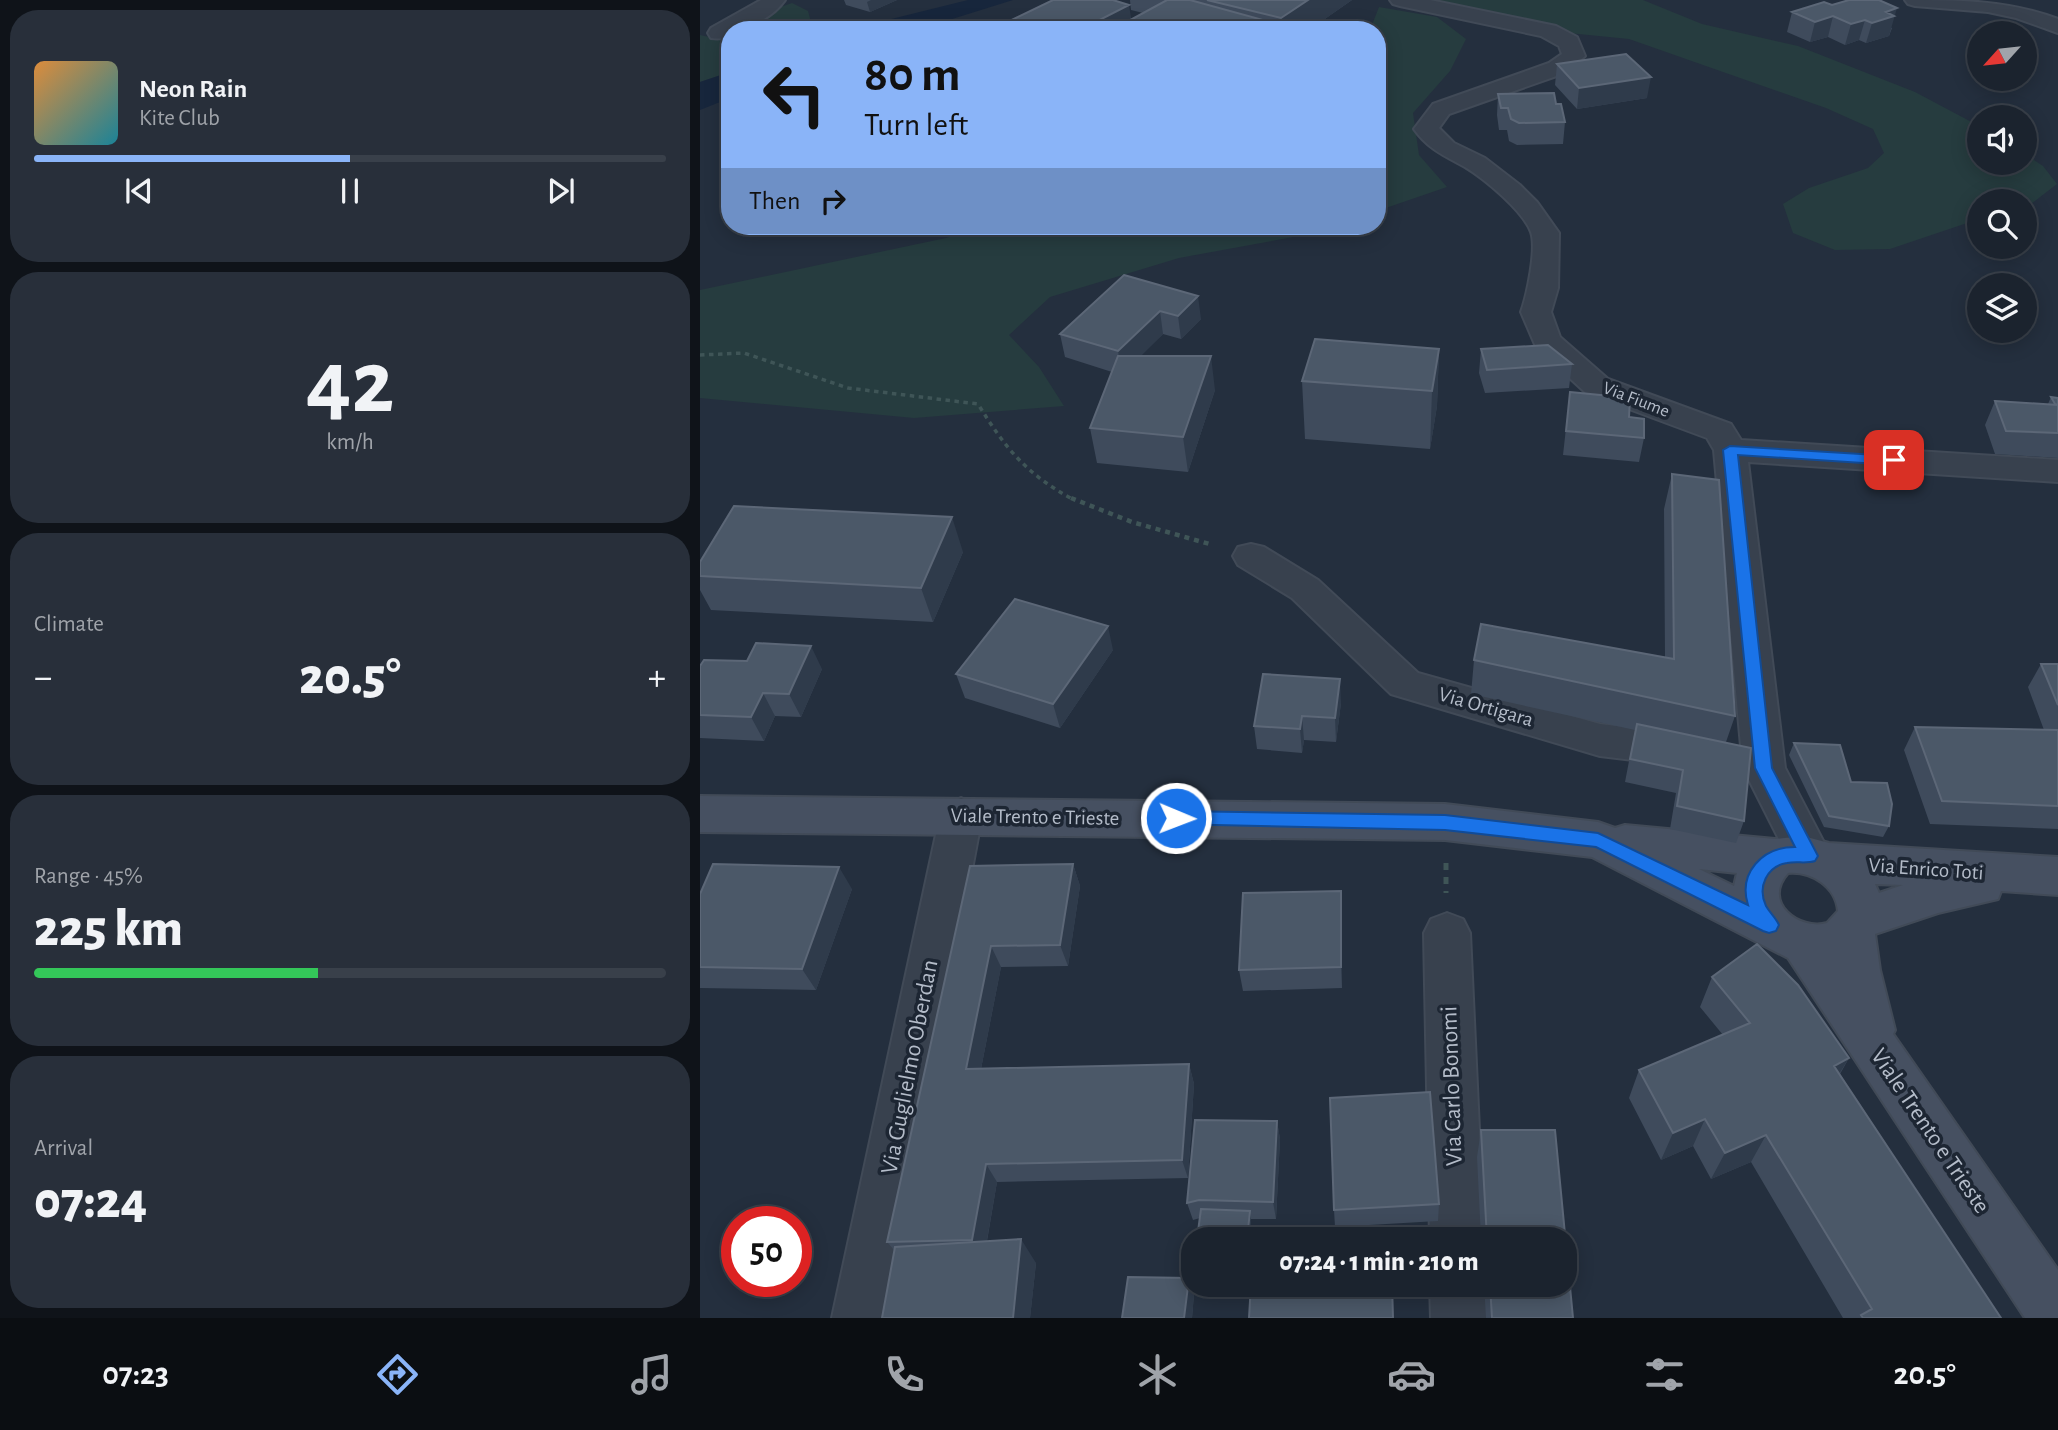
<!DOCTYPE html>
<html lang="en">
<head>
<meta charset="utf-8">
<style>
  body { margin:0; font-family:"Alegreya Sans",sans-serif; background:#282f3a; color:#f1f3f6; height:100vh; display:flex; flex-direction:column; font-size:26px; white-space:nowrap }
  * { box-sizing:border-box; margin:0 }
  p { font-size:23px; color:#a0a4aa }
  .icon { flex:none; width:38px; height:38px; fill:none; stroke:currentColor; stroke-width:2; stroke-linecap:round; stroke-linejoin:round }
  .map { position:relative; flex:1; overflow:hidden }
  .drawer { display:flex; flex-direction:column; gap:10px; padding:10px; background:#0f1319; width:700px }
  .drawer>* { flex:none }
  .banner { position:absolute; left:21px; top:21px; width:665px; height:214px; border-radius:28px; box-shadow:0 4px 18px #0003,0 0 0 2px #39404a; background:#8ab4f8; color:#111; overflow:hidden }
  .needle { width:46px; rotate:243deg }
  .fabs { position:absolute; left:1267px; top:21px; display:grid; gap:14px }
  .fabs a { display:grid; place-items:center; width:70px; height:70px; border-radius:50%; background:#1b232e; box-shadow:0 4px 18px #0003,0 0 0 2px #39404a; font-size:35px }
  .speed { position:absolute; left:21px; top:1206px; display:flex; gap:14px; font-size:35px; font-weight:700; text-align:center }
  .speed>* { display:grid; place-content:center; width:91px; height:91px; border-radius:50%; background:#1b232e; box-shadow:0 4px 18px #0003,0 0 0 2px #39404a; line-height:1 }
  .speed .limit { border:10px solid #d22; background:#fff; color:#111 }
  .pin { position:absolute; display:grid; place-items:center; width:60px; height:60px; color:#fff; margin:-30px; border-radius:14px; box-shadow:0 4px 10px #0006 }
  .me { position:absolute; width:77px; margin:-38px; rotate:91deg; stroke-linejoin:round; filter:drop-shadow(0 0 5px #0008) }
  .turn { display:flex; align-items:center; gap:24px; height:147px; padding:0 28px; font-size:32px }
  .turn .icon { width:91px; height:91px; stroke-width:2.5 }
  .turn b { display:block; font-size:49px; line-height:60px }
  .then { display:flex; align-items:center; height:66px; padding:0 28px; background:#0003; gap:14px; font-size:26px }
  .big { font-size:52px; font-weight:800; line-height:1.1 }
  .drawer .tile { flex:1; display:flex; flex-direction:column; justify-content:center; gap:10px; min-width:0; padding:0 24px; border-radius:28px; background:#282f3a }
  .drawer .dial { align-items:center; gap:0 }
  .dial b { font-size:91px; line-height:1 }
  .song { display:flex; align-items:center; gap:21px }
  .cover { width:84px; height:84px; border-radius:10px; background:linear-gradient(135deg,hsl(30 70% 55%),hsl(190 70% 35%)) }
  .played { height:7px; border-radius:4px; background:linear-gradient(90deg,#8ab4f8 50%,#39404a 50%) }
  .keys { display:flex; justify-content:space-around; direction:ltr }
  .heat { display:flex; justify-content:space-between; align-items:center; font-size:38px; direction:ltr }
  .charge { height:10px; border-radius:5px; background:linear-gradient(90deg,#34c759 45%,#39404a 0) }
  .trip { position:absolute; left:481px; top:1227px; width:396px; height:70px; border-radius:28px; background:#1b232e; box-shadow:0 4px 18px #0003,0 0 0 2px #39404a; font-weight:800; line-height:70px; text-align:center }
  .menu { display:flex; height:112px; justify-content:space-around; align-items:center; background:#0b0e12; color:#a0a4aa }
  .menu .icon { width:49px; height:49px }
  .menu .current { color:#8ab4f8 }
  .menu b { font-size:32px; color:#f1f3f6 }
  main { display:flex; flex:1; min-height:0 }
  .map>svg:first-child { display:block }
  .green { fill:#263c3f }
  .water { fill:#17263c }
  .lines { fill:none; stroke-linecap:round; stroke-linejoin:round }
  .minor-casing { stroke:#414a57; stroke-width:4 }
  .secondary-casing { stroke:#414a57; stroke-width:4 }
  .path-far2 { stroke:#3f5557; stroke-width:3.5; stroke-dasharray:4.5 4.5; stroke-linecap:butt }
  .path-far1 { stroke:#3f5557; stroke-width:4.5; stroke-dasharray:5 5; stroke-linecap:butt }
  .path { stroke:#3f5557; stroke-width:5; stroke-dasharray:7 7; stroke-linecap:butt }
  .minor { fill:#38414e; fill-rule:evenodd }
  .secondary { fill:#465061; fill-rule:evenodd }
  .wall { fill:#3f4b5c }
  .shaded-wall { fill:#2f3b4b }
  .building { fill:#4b5868; stroke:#5c6777; stroke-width:2 }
  .route { fill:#1a73e8; stroke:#114b97; stroke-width:2 }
  .labels { text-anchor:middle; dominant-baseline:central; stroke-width:7; stroke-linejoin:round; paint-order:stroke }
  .far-street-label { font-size:18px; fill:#b4bcc9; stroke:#1d2633 }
  .street-label { font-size:21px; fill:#b4bcc9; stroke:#1d2633 }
  .near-street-label { font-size:24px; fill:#b4bcc9; stroke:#1d2633 }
</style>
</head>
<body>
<main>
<section class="drawer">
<div class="tile">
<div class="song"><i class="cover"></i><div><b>Neon Rain</b><p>Kite Club</p></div></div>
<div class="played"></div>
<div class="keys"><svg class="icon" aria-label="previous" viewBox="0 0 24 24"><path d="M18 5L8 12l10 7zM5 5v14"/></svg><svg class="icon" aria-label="pause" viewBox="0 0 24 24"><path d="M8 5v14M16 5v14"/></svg><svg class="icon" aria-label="next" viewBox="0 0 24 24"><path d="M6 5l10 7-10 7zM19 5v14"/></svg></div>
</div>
<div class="tile dial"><b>42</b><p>km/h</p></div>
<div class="tile"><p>Climate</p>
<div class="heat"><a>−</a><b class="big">20.5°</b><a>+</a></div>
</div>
<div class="tile"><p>Range · 45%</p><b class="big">225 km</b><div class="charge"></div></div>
<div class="tile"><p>Arrival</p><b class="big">07:24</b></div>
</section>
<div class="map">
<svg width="1358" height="1318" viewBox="0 0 1358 1318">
  <rect width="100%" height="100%" fill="#242f3e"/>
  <!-- green -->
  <path class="green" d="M700 0H943L1002 24 1098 46 1215 92 1279 126V163H1325V154L1343 166 1357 184 1331 204 1325 206V201H1279V219L1190 249 1135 250 1093 233 1083 204 1109 188 1168 168 1184 153 1173 129 1126 108 929 39 848 31Z
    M92 3 108 11 111 22 105 30H42L72 10Z
    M679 7 737 17 766 39 750 71 713 113 719 155 747 187 677 211V30H670Z
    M0 35 18 39 30 35V72L0 82Z
    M282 226H632L604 235 479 258 350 297 309 335 339 367 364 406 214 418 0 398V290L246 238Z"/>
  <!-- water -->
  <path class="water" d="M268 0H313L217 30H147Z
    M30 72V98L0 110V82Z"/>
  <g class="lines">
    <!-- minor casing -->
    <g class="minor-casing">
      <path id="minor" d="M61 0H85C74 16 49 30 30 30V36C23 39 18 39 11 38L8 33 11 28Z
        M690 0H730L856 26 877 37 885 56 865 73 749 114 739 128 754 143 785 158 820 185 837 202 859 233 858 288 851 312 860 337 908 379 1031 424 1041 440 1358 460V482L1048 462 1085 768 1131 856 1124 869 1109 875 1094 869 1043 768 1014 450 1007 438 886 393 836 347 821 312C827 295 837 249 831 232 823 211 785 179 765 167 745 156 728 149 714 129L733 104 849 63 862 54 859 46 841 36 700 6 693 4Z
        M1205 0C1258 0 1308 0 1358 19V33L1316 18 1288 12 1215 6 1208 4Z
        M551 544 564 547 618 580 718 673 900 724 983 734 997 739 1003 750 997 761 983 766 900 756 691 694 592 598 538 565 533 556 538 547Z
        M261 798 276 804 282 816 188 1318H132L240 816 246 804Z
        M747 913 763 919 770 933 784 1239H730L724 933 731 919Z
        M730 1284H786L787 1318H731Z"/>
    </g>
    <!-- secondary casing -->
    <g class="secondary-casing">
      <path id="secondary" d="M0 796 745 804 898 822 915 828 925 825 1075 839 1103 836 1129 843 1358 857V895L1301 891 1298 899 1238 913 1175 934 1180 970 1195 1030 1193 1034 1358 1270V1318H1325L1088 958 892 857 745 840 0 832ZM999 869 1037 873 1034 886ZM1088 873C1112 871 1136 887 1138 911L1127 923C1100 931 1061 903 1088 873ZM1175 884 1203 885 1179 893Z"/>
    </g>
    <!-- path-far2 -->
    <path class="path-far2" d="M0 355 44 353 148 388 278 404C306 449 326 474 374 500"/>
    <!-- path-far1 -->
    <path class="path-far1" d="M371 498 432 522 513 545"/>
    <!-- path -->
    <path class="path" d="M746 863V893"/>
    <!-- minor -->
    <use href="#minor" class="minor"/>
    <!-- secondary -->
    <use href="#secondary" class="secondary"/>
  </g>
  <!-- wall -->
  <path class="wall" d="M144 0H197L170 12 146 5Z
    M430 0H652L609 30 431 19 443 13 431 10Z
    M1124 2 1192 28 1189 36 1166 43 1159 40 1145 45 1128 37 1110 42 1087 32 1092 12Z
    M857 64 947 98 877 109 855 85Z
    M798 94 856 104 865 122 863 144 817 145 809 141 807 130H799L797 115Z
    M424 275 501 319 481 339 463 334 440 356 515 390 488 472 397 463 390 428 412 372 365 357 360 334Z
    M739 349 737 406 730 449 605 439 602 381Z
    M781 349 872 364 869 388 785 393 779 373Z
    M870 392 929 417 944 438 939 462 863 455Z
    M1351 397 1358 398V458L1295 454 1285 425 1295 401 1348 404Z
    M972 474 1035 716 1026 742 1044 821 1036 843 970 829 976 793 925 782 935 730 771 694 774 660 965 658 964 509Z
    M263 552 233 622 11 610 0 590V562Z
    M413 650 360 728 265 698 256 674Z
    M1341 664H1358V829L1230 824 1204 750 1215 727 1344 730 1328 687Z
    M0 666 122 669 101 717 75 716 64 741 0 738Z
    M641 703 636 742 604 740 602 753 557 749 554 726Z
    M1094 743 1151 782 1189 826 1183 837 1124 827 1089 755Z
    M373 864 380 886 368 966 301 967 281 1069 489 1064 494 1084 488 1178 297 1182 287 1241 336 1263 330 1318H182L194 1250 187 1242 270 866Z
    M152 889 116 990 0 988V894Z
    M642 913V988L543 991 539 970Z
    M1012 977 1149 1058 1140 1074 1301 1318H1143L1051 1162 1011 1179 993 1146 961 1160 929 1098 939 1070 1023 1035 1000 1007Z
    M577 1121 580 1139 576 1219H551L549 1239H497L500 1218 493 1220 487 1203Z
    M781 1130H855L873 1318H786L784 1284H864V1239H781L777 1157Z
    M739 1204 738 1221 635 1227 634 1210Z
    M494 1284H545L544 1295 494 1294 492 1318H422Z"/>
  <!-- shaded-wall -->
  <path class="shaded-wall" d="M171 0H197L170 12 167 2Z
    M608 0H652L609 30H581V18Z
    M429 5 433 30H380Z
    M1197 8 1189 36 1166 43 1172 23 1186 12Z
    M1133 16 1128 37 1110 42 1115 22Z
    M1165 20 1159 40 1145 45 1151 24Z
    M951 77 947 98 877 109 879 88Z
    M498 296 501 319 481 339 478 316Z
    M460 311 463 334 422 375 418 351Z
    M739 349 737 406 730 449 732 391Z
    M511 356 515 390 488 472 483 437Z
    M252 517 263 552 233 622 221 588Z
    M408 626 413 650 360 728 353 704Z
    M111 646 122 669 101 717 89 694Z
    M640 679 641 703 636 742 635 718Z
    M63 693 75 716 64 741 51 717Z
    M602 716 604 740 602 753 600 729Z
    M373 864 380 886 368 966 360 945Z
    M139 867 152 889 116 990 102 969Z
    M641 891 642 913V988L641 967Z
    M291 946 301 967 277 1089 266 1069Z
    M1149 1058 1131 1087 1134 1066Z
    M489 1064 494 1084 488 1178 482 1160Z
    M1005 1119 993 1146 961 1160 973 1133Z
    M577 1121 580 1139 576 1219 573 1202Z
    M1066 1135 1051 1162 1011 1179 1025 1153Z
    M286 1164 297 1182 284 1257 272 1240Z
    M550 1211 551 1220 549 1239H547Z
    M321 1239 336 1263 330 1318H313Z
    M489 1278 494 1294 492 1318H484Z
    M542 1284H545L544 1295 542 1287Z"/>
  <!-- building -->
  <path class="building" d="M353 0H413L429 5 380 30H291Z
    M467 0H490L599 30H412Z
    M507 0H608L581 18Z
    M1149 0H1179L1197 8 1186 12 1194 16 1172 23 1165 20 1151 24 1133 16 1115 22 1092 12 1124 2 1132 5Z
    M926 54 951 77 879 88 857 64Z
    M854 93 856 104H861L865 122 819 123 811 119 808 108H801L798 94Z
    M424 275 498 296 478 316 460 311 418 351 360 334Z
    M615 339 739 349 732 391 602 381Z
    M848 345 872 364 787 370 781 349Z
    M418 356H511L483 437 390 428Z
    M870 392 930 398 929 417 944 419V438L866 431Z
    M1351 397 1358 398V405L1355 404Z
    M1295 401 1358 405V433L1306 431Z
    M972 474 1019 480 1035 716 774 660 781 624 974 659Z
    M34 506 252 517 221 588 0 576V562Z
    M315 599 408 626 353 704 256 674Z
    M56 643 111 646 89 694 63 693 51 717 0 715V666L4 660 47 661Z
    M1341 664H1358V705Z
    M563 674 640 679 635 718 602 716 600 729 554 726Z
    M937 724 1051 748 1044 821 977 806 983 770 930 759Z
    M1215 727 1358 730V806L1242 801Z
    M1094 743 1140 745 1151 782 1187 783 1192 804 1189 826 1129 816Z
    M13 864 139 867 102 969 0 967V894Z
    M373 864 360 945 291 946 266 1069 489 1064 482 1160 286 1164 272 1240 187 1242 270 866Z
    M641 891V967L539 970 543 893Z
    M1057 944 1098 985 1149 1058 1134 1066 1301 1318H1163L1161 1315 1172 1309 1066 1135 1025 1153 1005 1119 973 1133 939 1070 1050 1023 1012 977Z
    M730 1092 739 1204 634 1210 630 1098Z
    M495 1120 577 1121 573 1202 499 1200 487 1203Z
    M781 1130H855L873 1318H792L790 1284H864V1239H787Z
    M501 1209 550 1211 547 1239H497Z
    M675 1236V1239H586V1237Z
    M321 1239 313 1318H182L195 1247Z
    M494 1271V1284H542V1287L492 1286Z
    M428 1277 489 1278 484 1318H422Z
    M551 1284H692L693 1318H549Z"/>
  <!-- route -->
  <path class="route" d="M1030 446 1194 456 1201 460 1194 465 1038 455 1072 768 1118 856 1115 861C1106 864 1097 861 1087 863 1067 866 1057 887 1066 906 1070 913 1076 918 1079 925L1076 931 1069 933 1063 931 896 847 745 830 470 824 467 818 470 813 476 811 745 815 898 833 1048 905C1038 873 1062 847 1095 847L1055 768 1023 450Z"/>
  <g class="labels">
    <!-- far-street labels -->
    <g class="far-street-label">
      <text transform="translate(936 400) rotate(21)">Via Fiume</text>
    </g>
    <!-- street labels -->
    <g class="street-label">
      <text transform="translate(786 707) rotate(16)">Via Ortigara</text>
      <text transform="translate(335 817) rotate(1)">Viale Trento e Trieste</text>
      <text transform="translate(1226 869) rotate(4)">Via Enrico Toti</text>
    </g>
    <!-- near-street labels -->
    <g class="near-street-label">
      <text transform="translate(210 1067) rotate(-79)">Via Guglielmo Oberdan</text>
      <text transform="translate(752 1086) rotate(-92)">Via Carlo Bonomi</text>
      <text transform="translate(1230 1131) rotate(56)">Viale Trento e Trieste</text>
    </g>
  </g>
</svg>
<div class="fabs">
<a><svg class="needle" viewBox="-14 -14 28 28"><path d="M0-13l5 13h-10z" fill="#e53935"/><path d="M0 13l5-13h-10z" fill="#a0a4aa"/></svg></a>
<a><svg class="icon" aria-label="sound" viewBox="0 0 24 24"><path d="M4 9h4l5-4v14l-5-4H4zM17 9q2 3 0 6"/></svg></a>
<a><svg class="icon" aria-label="search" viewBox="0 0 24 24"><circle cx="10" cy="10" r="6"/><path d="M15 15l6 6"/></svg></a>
<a><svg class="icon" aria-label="layers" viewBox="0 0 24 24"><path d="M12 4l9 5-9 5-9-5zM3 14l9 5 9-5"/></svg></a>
</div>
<div class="speed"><div class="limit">50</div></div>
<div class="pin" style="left:1194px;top:460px;background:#d93025"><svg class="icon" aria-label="arrive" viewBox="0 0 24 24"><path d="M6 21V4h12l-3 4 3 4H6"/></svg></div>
<svg class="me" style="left:476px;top:818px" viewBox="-20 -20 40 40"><circle r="17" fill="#1a73e8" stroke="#fff" stroke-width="3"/><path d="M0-11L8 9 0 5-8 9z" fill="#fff"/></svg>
<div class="trip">07:24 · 1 min · 210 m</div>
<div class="banner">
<div class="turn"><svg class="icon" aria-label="left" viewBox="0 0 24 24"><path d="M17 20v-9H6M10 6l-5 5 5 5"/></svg><div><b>80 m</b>Turn left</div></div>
<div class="then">Then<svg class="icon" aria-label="right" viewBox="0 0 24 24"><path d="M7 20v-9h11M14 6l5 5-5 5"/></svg></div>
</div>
</div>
</main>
<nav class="menu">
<b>07:23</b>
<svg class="icon current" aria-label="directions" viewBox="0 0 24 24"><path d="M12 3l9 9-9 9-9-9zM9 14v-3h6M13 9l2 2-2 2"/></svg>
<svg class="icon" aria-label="music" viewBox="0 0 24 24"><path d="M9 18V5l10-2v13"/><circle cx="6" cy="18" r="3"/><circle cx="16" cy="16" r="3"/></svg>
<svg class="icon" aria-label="phone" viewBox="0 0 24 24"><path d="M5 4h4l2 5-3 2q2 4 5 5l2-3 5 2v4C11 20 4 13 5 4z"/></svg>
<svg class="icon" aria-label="climate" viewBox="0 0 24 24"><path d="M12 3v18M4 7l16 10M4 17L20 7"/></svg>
<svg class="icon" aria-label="car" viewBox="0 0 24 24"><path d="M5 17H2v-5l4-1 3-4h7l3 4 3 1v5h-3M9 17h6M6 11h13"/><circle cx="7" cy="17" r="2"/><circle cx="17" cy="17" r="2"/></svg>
<svg class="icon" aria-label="filters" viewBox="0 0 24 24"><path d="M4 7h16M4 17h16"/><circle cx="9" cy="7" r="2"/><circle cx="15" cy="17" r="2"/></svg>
<b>20.5°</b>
</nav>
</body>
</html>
